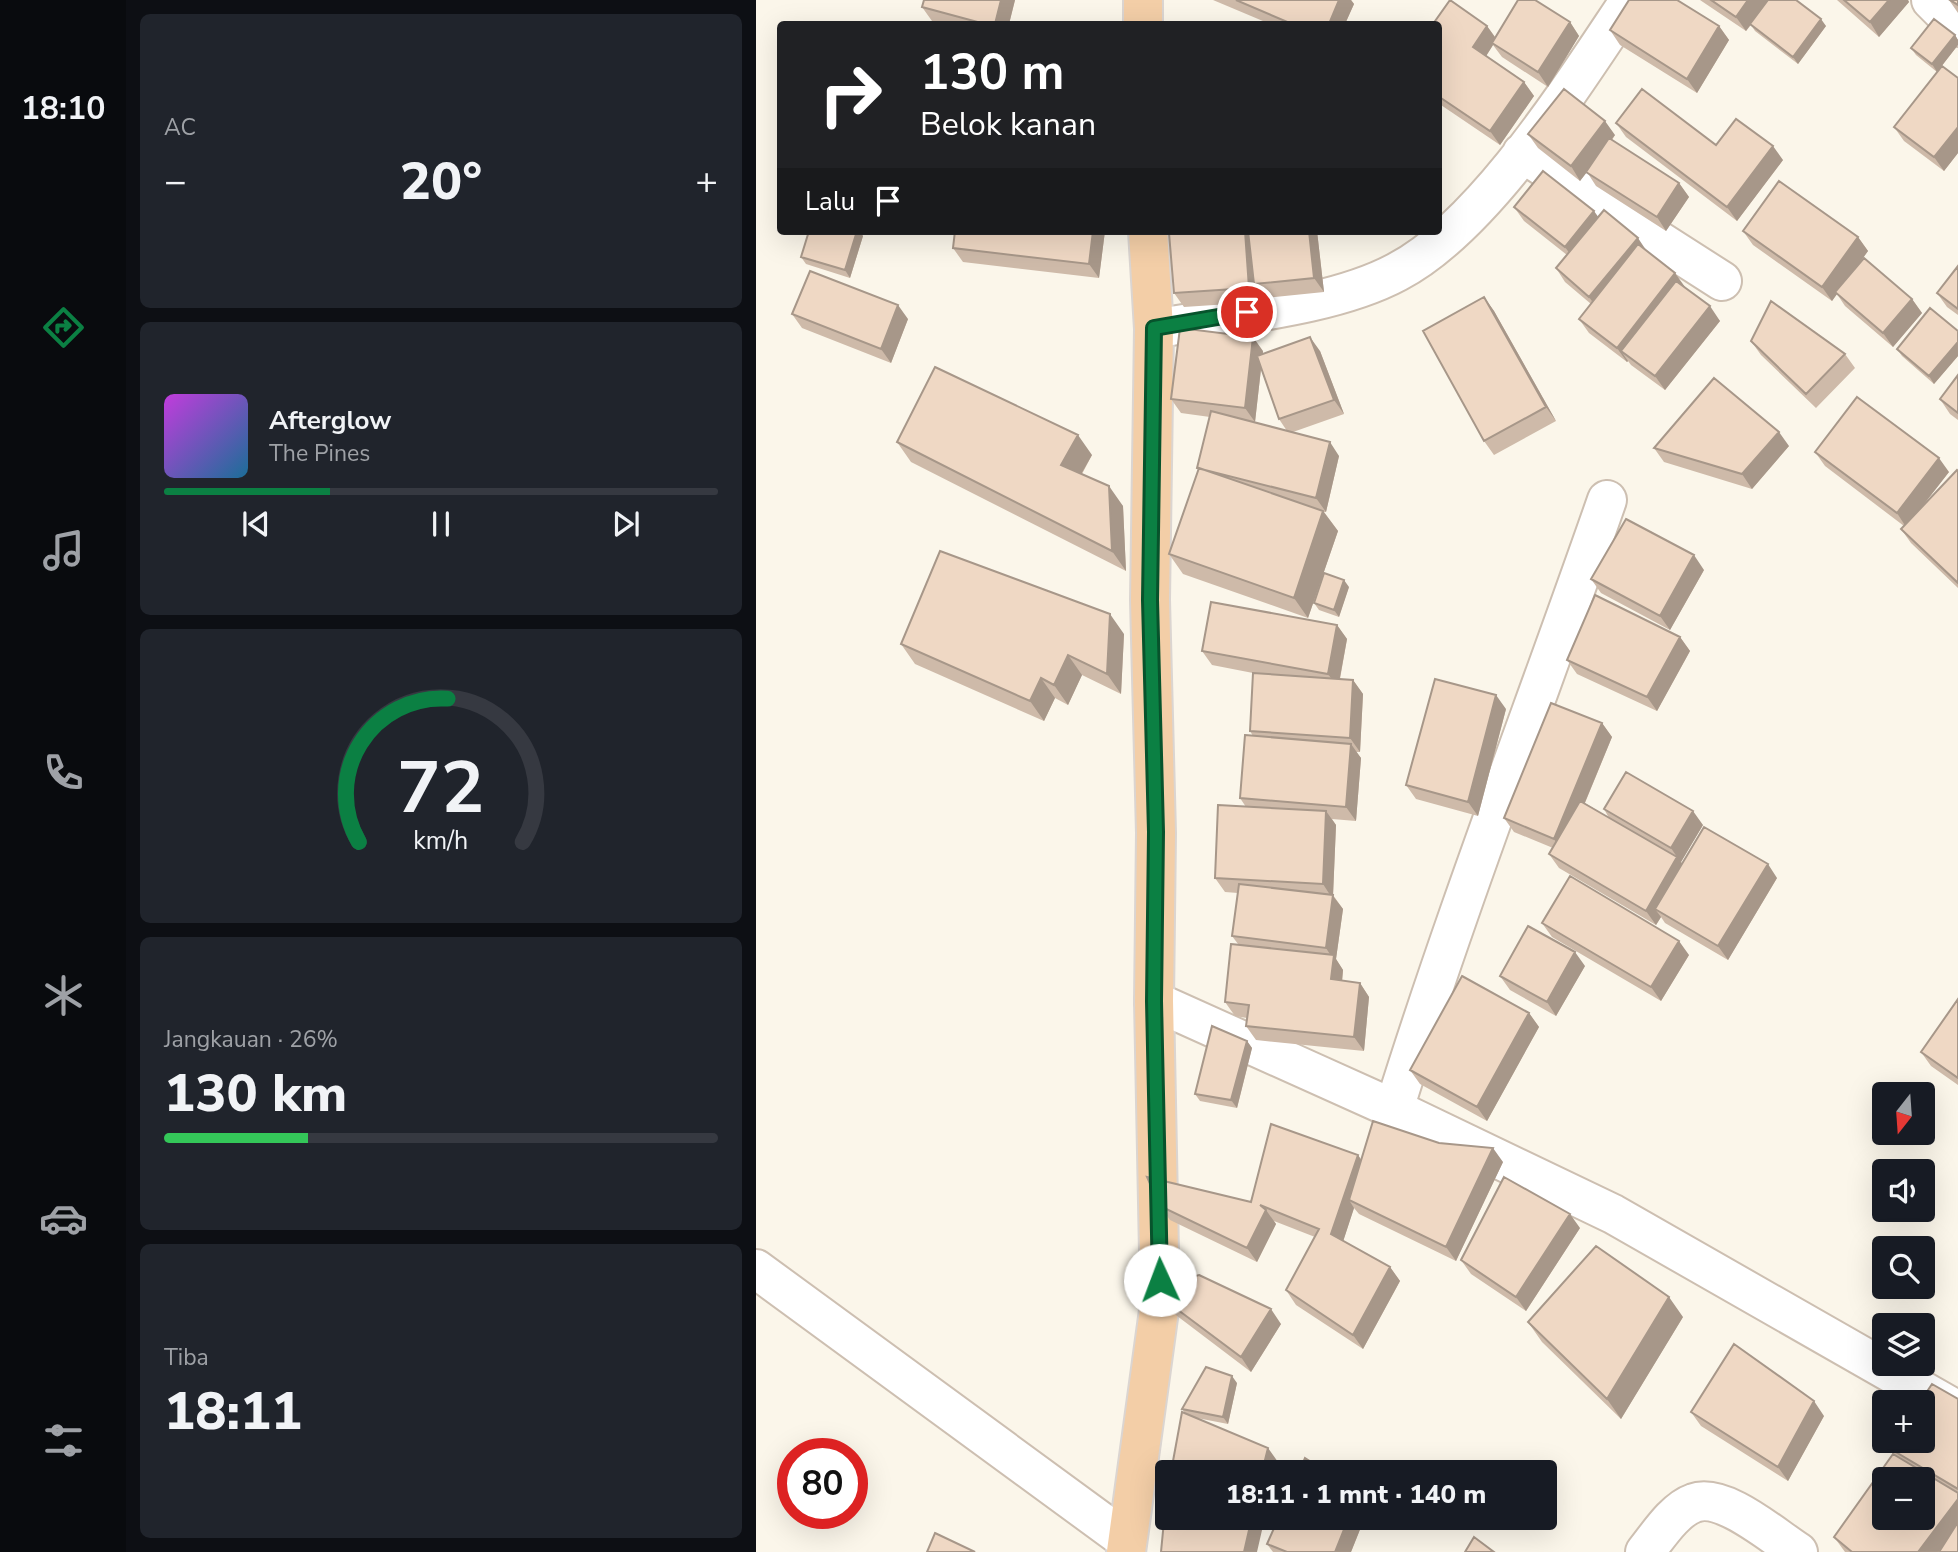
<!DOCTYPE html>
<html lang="id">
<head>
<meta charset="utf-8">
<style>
  body { margin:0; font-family:"Nunito Sans",sans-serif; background:#20242c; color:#f1f3f6; height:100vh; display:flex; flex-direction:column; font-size:26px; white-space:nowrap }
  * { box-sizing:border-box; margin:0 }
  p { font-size:23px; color:#9ea1a6 }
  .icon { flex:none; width:38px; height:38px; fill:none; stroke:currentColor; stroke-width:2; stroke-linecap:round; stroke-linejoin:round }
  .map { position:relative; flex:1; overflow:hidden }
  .drawer { display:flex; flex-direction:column; gap:14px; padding:14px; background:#0d0f14; width:630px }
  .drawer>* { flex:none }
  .guide { position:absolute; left:21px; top:21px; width:665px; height:214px; border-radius:7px; box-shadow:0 7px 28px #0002; background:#202124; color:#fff; overflow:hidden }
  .needle { width:46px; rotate:197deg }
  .tools { position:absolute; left:1116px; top:1082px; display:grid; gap:14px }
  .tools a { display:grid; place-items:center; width:63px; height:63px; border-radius:7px; background:#171b24; box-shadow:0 7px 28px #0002; font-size:35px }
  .speed { position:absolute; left:21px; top:1438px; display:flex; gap:14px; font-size:35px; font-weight:700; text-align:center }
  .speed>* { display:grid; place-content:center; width:91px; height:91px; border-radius:50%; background:#171b24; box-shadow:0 7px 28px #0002; line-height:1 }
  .speed .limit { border:10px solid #d22; background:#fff; color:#111 }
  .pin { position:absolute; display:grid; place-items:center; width:60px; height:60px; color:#fff; margin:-30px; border:4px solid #fff; border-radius:50%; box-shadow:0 2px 7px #0007 }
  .me { position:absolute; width:77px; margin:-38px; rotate:358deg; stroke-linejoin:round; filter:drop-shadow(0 0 5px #0008) }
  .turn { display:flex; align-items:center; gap:24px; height:147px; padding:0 28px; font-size:32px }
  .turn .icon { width:91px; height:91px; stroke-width:2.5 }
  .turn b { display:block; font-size:49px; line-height:60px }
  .then { display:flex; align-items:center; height:66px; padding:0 28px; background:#0003; gap:14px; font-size:26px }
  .big { font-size:52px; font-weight:800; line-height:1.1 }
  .drawer .card { flex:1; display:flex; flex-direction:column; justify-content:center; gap:10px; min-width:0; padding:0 24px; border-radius:10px; background:#20242c }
  .drawer .dial { align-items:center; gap:0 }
  .dial svg { height:182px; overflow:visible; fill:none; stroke:#363941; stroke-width:7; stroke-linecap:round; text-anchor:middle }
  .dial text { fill:#f1f3f6; stroke:none }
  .song { display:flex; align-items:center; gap:21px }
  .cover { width:84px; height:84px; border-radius:10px; background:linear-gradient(135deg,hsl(290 70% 55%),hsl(200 70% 35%)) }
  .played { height:7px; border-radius:4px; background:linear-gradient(90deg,#0b8043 30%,#363941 30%) }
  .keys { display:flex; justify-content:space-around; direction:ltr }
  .heat { display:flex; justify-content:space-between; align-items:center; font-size:38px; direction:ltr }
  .charge { height:10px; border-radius:5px; background:linear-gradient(90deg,#34c759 26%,#363941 0) }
  .trip { position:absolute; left:399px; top:1460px; width:402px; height:70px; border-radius:7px; background:#171b24; box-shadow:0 7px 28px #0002; font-weight:800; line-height:70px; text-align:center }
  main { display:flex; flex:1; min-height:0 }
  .tab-bar { display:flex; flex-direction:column; width:126px; justify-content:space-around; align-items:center; background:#090b0e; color:#9ea1a6 }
  .tab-bar .icon { width:49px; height:49px }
  .tab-bar .current { color:#0b8043 }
  .tab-bar b { font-size:32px; color:#f1f3f6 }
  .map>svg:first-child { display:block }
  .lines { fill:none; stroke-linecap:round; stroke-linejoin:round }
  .minor-casing { stroke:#cdbfb1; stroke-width:42 }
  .trunk-casing { stroke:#dbd5d1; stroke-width:42 }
  .minor { stroke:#fff; stroke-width:38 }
  .trunk { stroke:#f3cea7; stroke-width:38 }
  .wall { fill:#cebaa9; fill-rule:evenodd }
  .shaded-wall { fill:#a79789 }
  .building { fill:#efd8c4; stroke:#a79789; stroke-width:2; fill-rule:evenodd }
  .route-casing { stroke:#07532c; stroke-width:18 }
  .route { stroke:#0b8043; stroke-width:12 }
</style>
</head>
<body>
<main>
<nav class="tab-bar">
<b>18:10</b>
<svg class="icon current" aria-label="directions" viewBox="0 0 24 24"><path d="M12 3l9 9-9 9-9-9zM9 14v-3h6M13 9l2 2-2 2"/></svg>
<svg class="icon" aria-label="music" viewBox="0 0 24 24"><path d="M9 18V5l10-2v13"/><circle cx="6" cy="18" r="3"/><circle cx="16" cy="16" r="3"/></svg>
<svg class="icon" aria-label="phone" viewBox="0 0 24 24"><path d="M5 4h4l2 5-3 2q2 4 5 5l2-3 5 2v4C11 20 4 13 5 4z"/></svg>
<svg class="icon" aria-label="climate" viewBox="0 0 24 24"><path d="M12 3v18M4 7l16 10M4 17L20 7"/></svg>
<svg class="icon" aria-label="car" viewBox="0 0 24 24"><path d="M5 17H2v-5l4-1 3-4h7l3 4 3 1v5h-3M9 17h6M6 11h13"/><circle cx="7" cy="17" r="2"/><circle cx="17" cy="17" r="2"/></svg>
<svg class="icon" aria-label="filters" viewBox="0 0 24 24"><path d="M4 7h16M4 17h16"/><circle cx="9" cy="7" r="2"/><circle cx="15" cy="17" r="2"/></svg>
</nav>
<section class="drawer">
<div class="card"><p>AC</p>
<div class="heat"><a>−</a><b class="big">20°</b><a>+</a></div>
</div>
<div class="card">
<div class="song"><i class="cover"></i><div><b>Afterglow</b><p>The Pines</p></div></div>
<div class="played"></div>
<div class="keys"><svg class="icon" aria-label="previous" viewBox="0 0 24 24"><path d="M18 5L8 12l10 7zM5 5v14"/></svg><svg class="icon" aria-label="pause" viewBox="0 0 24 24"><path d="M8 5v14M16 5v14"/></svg><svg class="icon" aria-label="next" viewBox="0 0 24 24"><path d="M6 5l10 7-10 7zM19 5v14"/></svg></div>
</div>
<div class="card dial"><svg viewBox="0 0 100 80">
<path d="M14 69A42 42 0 1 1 86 69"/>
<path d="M14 69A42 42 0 0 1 53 6" stroke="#0b8043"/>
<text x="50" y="56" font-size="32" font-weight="700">72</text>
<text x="50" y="72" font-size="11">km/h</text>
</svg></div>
<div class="card"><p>Jangkauan · 26%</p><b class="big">130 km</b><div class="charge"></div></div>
<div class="card"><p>Tiba</p><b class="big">18:11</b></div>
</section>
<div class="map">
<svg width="1202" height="1552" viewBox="0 0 1202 1552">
  <rect width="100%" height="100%" fill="#fbf6ea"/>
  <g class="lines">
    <!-- minor casing -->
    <g class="minor-casing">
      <path id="minor" d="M1175 0 1202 27
        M766 153 966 281
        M398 329C471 315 576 307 641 272 729 226 818 83 874 0
        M398 1001 638 1109 857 1214 1202 1411
        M638 1109C702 904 780 704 851 500
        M0 1269 370 1540
        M889 1552C902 1536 918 1510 938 1503 967 1492 1017 1536 1042 1552"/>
    </g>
    <!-- trunk casing -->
    <g class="trunk-casing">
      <path id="trunk" d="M387 0V24
        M370 1552 404 1303 398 1001 400 833 394 600 398 329 392 231"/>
    </g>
    <!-- minor -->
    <use href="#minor" class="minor"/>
    <!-- trunk -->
    <use href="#trunk" class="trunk"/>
  </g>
  <!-- wall -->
  <path class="wall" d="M168 0H259L253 24H189L176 21 166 7Z
    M457 0H595L598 4 589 24H514Z
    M944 0H1012L1070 26 1042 64 999 31 995 25 990 31Z
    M1081 0H1152L1153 2 1123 37Z
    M1193 0H1202V13Z
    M814 22 823 36 792 87 746 57 737 45 730 56 768 82 778 96 744 145 682 103V24L731 26 739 37Z
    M963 26 973 40 941 93 864 45 854 30Z
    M1199 35 1202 40V45L1181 72 1160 55 1155 48Z
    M1202 78V153L1188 171 1148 141 1138 127Z
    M860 123 960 145 1027 160 981 221 870 137Z
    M772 134 859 135 856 140 923 183 933 197 910 231 840 186 831 172 824 181 782 148Z
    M758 207 842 217 891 251 964 321 909 390 875 365 872 361 871 362 833 333 823 319 835 304 809 282 800 268 811 255 768 221Z
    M53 231H103L107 236 94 278 50 264 45 257Z
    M349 231 343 278 207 262 197 248Z
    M431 231H492L493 233 492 231H561L568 292 508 298 502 289 503 302 428 307 418 293Z
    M987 231 1102 237 1112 251 1101 266 1156 299 1166 313 1137 347 1089 306 1081 294 1076 301 997 245Z
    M1202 266V315L1191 307 1181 293Z
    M728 297 738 311 800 421 738 455 728 441Z
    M36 314 152 319 135 363 46 328Z
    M1202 331V356L1178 384 1146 356 1141 349Z
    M995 341 1089 354 1099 368 1060 408 1005 355Z
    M507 351V354L564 351 588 414 537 432 583 456 570 512H568L582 531 552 618 427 574 413 554 443 469 441 468 454 417 425 413 415 399ZM505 369 523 419 531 431 499 422Z
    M1202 375V420L1194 414 1184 399Z
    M141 442 336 455 326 474 367 506 370 571 155 462Z
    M1033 446 996 489 908 462 898 448Z
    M1059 452 1193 472 1165 508 1202 471V588L1155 543 1145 529 1148 526 1069 466Z
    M948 570 914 630 845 593 835 579Z
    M593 587 583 617 563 610 558 603Z
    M581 625 591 639 584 679 597 680 607 694 604 752H600L605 758 600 821 576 819 580 825 577 895 587 909 580 959 587 970 586 981 604 983 613 997 608 1051 500 1040 490 1026 491 1018 479 1016 469 1002 482 944 476 936 482 893 469 892 459 878 490 807 484 798 497 736 494 731 497 673 456 665 446 651Z
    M368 634 365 694 326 675 312 705 299 698 288 721 159 664 145 644Z
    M924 637 934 651 901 711 821 674 811 660Z
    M750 709 722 816 660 799 650 785Z
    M846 723 856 737 829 803 853 818 848 809 947 825 925 862 926 864 1021 878 972 960 909 923 905 917 900 925 803 868 793 854 797 848 758 832 748 818Z
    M786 923 933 955 905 1001 796 937Z
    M829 966 800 1016 754 990 744 976Z
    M1202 999V1085L1175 1066 1165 1052Z
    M773 1013 783 1027 731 1121 664 1084 654 1070Z
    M491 1041 496 1048 481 1108 444 1101 439 1094Z
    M683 1143 747 1162 700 1261 603 1214 598 1208 587 1241 634 1267 644 1281 607 1349 540 1305 530 1290 559 1237 518 1221 520 1224 501 1262 414 1220 404 1206 495 1202 602 1155 605 1160Z
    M824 1228 770 1311 715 1274 705 1260Z
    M394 1289 525 1324 495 1372 404 1303Z
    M927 1317 865 1419 786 1342 772 1322Z
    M481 1383 472 1424 441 1418 522 1462 429 1413 426 1409Z
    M1202 1399V1552H1089L1078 1537 1137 1454 1133 1448Z
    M935 1412 1068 1416 1032 1481 945 1426Z
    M523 1517H609L595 1552H517L511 1544Z"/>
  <!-- shaded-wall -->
  <path class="shaded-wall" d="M245 0H259L253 24H239Z
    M583 0H595L598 4 589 24H573Z
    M992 0H1012L990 31 980 17Z
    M1133 0H1152L1153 2 1123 37 1114 22Z
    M1065 19 1070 26 1042 64 1037 57Z
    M814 22 823 36 792 87 782 72Z
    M731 26 741 40 736 43 737 45 727 61 717 47Z
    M963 26 973 40 941 93 931 79Z
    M1199 35 1202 40V45L1181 72 1176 64Z
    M768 82 778 96 744 145 734 131Z
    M849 121 859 135 824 181 815 166Z
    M1202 127V153L1188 171 1178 157Z
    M1017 146 1027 160 981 221 971 207Z
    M923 183 933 197 910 231 901 217Z
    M838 211 848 225 819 261 809 247Z
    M101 231H103L107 236 94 278 89 270Z
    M337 231H349L343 278 333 264Z
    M487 231H492L498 241V284L502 289 503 302 493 288Z
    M553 231H561L568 292 558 278Z
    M1102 237 1112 251 1081 294 1079 292 1081 294 1076 301 1066 287Z
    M882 238 892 253 843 311 833 297Z
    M919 273 929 287 874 358 865 351 872 361 871 362 861 348Z
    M728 297 738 311 800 421 790 407Z
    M1156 299 1166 313 1137 347 1127 333Z
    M142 305 152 319 135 363 125 349Z
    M954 306 964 321 909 390 899 376Z
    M497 337 507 351 499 422 489 408Z
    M554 337 564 351 588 414 578 400Z
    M1202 342V356L1178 384 1173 376Z
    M1023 432 1033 446 996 489 986 474Z
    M322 435 336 455 319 485 305 465Z
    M574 442 583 456 570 512 560 498Z
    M1183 458 1193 472 1150 527 1141 513Z
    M353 486 367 506 370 571 356 551Z
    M567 511 582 531 552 618 538 598Z
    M938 555 948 570 914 630 904 616Z
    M588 580 593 587 583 617 578 610Z
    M354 614 368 634 365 694 351 674Z
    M581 625 591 639 582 688 572 674Z
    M924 637 934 651 901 711 891 697Z
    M312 655 326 675 312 705 298 685Z
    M285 678 299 698 288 721 274 701Z
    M597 680 607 694 604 752 594 738Z
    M740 695 750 709 722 816 712 802Z
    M846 723 856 737 808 853 798 839Z
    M595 744 605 758 600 821 590 807Z
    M570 811 580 825 577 896 587 909 580 959 587 970 585 993 575 979 577 959 570 948 576 898 567 884Z
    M937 811 947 825 925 862 931 871 899 909 905 917 900 925 890 911 921 857 915 848Z
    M1012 864 1021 878 972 960 962 946Z
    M923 941 933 955 905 1001 895 987Z
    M819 952 829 966 800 1016 791 1002Z
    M604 983 613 997 608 1051 598 1037Z
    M773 1013 783 1027 731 1121 721 1107Z
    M491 1041 496 1048 481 1108 475 1100Z
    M737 1148 747 1162 700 1261 690 1247Z
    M602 1155 612 1170 593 1200 598 1208 585 1248 575 1234Z
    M510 1210 520 1224 501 1262 491 1248Z
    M814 1214 824 1228 770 1311 760 1297Z
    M634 1267 644 1281 607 1349 597 1335Z
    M913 1297 927 1317 865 1419 851 1399Z
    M515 1309 525 1324 495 1372 485 1357Z
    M476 1376 481 1383 472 1424 467 1417Z
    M1058 1401 1068 1416 1032 1481 1022 1467Z
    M512 1448 522 1462 519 1472H506Z
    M1202 1499V1526L1182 1552H1162Z
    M496 1517H509L501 1552H488Z
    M593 1517H609L595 1552H579Z"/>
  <!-- building -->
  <path class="building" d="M168 0H245L239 24H229L166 7Z
    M480 0H583L573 24H536Z
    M694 0 731 26 717 47 768 82 734 131 682 96V24H677Z
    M762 0H779L814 22 782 72 736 43Z
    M873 0H921L963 26 931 79 854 30Z
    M955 0H992L980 17Z
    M1012 0H1040L1065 19 1037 57 994 24Z
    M1088 0H1133L1114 22Z
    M1194 0H1202V5Z
    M1178 19 1199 35 1176 64 1155 48Z
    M1186 66 1202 78V127L1178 157 1138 127Z
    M808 89 849 121 815 166 772 134Z
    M886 89 960 145 980 119 1017 146 971 207 860 123Z
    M853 138 923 183 901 217 830 172Z
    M787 171 838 211 809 247 758 207Z
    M1023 181 1102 237 1066 287 987 231Z
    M848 210 882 238 833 297 800 268Z
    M53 231H101L89 270 45 257Z
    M199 231H337L333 264 197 248Z
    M432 231H489L493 288 418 293 413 233Z
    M492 231H553L558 278 498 284Z
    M882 244 919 273 861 348 823 319Z
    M1108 258 1156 299 1127 333 1079 292Z
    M1202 266V309L1181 293Z
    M54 271 142 305 125 349 36 314Z
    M920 281 954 306 899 376 865 351Z
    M728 297 790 407 728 441 667 331Z
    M1015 301 1089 354 1050 394 995 341Z
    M1174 308 1202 331V342L1173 376 1141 349Z
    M424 328 497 337 489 408 415 399Z
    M554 337 578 400 523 419 501 356Z
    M179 367 322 435 305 465 353 486 356 551 141 442Z
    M1202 375V413L1184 399Z
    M958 378 1023 432 986 474 898 448Z
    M1101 397 1183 458 1141 513 1059 452Z
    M455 411 574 442 560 498 441 468Z
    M443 468 567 511 538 598 413 554Z
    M1201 470 1202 471V583L1145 529Z
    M870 519 938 555 904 616 835 579Z
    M184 551 354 614 351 674 312 655 298 685 285 678 274 701 145 644Z
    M568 573 588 580 578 610 558 603Z
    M839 595 924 637 891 697 811 660Z
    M455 602 581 625 572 674 446 651Z
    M497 673 597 680 594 738 494 731Z
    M679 679 740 695 712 802 650 785Z
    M795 703 846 723 798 839 748 818Z
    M489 735 595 744 590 807 484 798Z
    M870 772 937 811 915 848 848 809Z
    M824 801 921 857 890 911 793 854Z
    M462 805 570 811 567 884 459 878Z
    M948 827 1012 864 962 946 899 909Z
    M814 876 923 941 895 987 786 923Z
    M483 884 577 895 570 948 476 936Z
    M772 926 819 952 791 1002 744 976Z
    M475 944 578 955 575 979 604 983 598 1037 490 1026 493 1005 469 1002Z
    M706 976 773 1013 721 1107 654 1070Z
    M1202 999V1078L1165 1052Z
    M456 1026 491 1041 475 1100 439 1094Z
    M617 1121 683 1143 737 1148 690 1247 593 1200Z
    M515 1124 602 1155 575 1234 634 1267 597 1335 530 1290 563 1229 504 1205 510 1210 491 1248 404 1206 391 1177 495 1202Z
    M748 1177 814 1214 760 1297 705 1260Z
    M840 1246 913 1297 851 1399 772 1322Z
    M443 1275 515 1309 485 1357 394 1289Z
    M978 1344 1058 1401 1022 1467 935 1412Z
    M450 1367 476 1376 467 1417 426 1409Z
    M1176 1384 1202 1399V1489L1133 1448 1138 1440H1167V1402H1164Z
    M426 1412 512 1448 506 1472H415Z
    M1137 1454 1202 1493V1499L1162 1552H1096L1078 1537ZM1129 1479H1167V1517H1129Z
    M549 1458 571 1472H543Z
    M411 1490V1517H496L488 1552H405Z
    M523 1517H593L579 1552H531L511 1544Z
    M1202 1522V1552H1183Z
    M179 1533 219 1552H171Z
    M718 1537 738 1552H709Z"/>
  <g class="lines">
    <!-- route casing -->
    <g class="route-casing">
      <path id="route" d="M404 1280 398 1001 400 832 394 600 398 328 491 312"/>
    </g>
    <!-- route -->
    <use href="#route" class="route"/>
  </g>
</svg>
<div class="tools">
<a><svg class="needle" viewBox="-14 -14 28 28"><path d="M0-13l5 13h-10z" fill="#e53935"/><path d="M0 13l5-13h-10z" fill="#9ea1a6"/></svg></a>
<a><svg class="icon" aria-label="sound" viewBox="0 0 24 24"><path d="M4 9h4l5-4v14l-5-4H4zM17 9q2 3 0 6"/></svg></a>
<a><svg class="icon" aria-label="search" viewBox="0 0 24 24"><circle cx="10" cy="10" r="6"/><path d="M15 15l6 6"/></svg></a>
<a><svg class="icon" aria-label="layers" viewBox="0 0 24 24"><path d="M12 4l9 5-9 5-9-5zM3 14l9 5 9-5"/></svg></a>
<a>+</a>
<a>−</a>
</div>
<div class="speed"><div class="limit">80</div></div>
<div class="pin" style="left:491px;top:312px;background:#d93025"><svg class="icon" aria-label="arrive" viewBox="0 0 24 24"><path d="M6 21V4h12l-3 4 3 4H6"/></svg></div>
<svg class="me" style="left:404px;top:1280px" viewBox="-20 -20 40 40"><circle r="19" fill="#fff"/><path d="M0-13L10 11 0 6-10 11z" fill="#0b8043"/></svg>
<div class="trip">18:11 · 1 mnt · 140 m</div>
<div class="guide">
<div class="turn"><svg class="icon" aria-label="right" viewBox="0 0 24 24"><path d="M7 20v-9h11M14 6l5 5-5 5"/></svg><div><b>130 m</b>Belok kanan</div></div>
<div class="then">Lalu<svg class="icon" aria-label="arrive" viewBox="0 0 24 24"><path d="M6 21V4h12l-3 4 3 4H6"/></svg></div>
</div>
</div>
</main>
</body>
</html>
